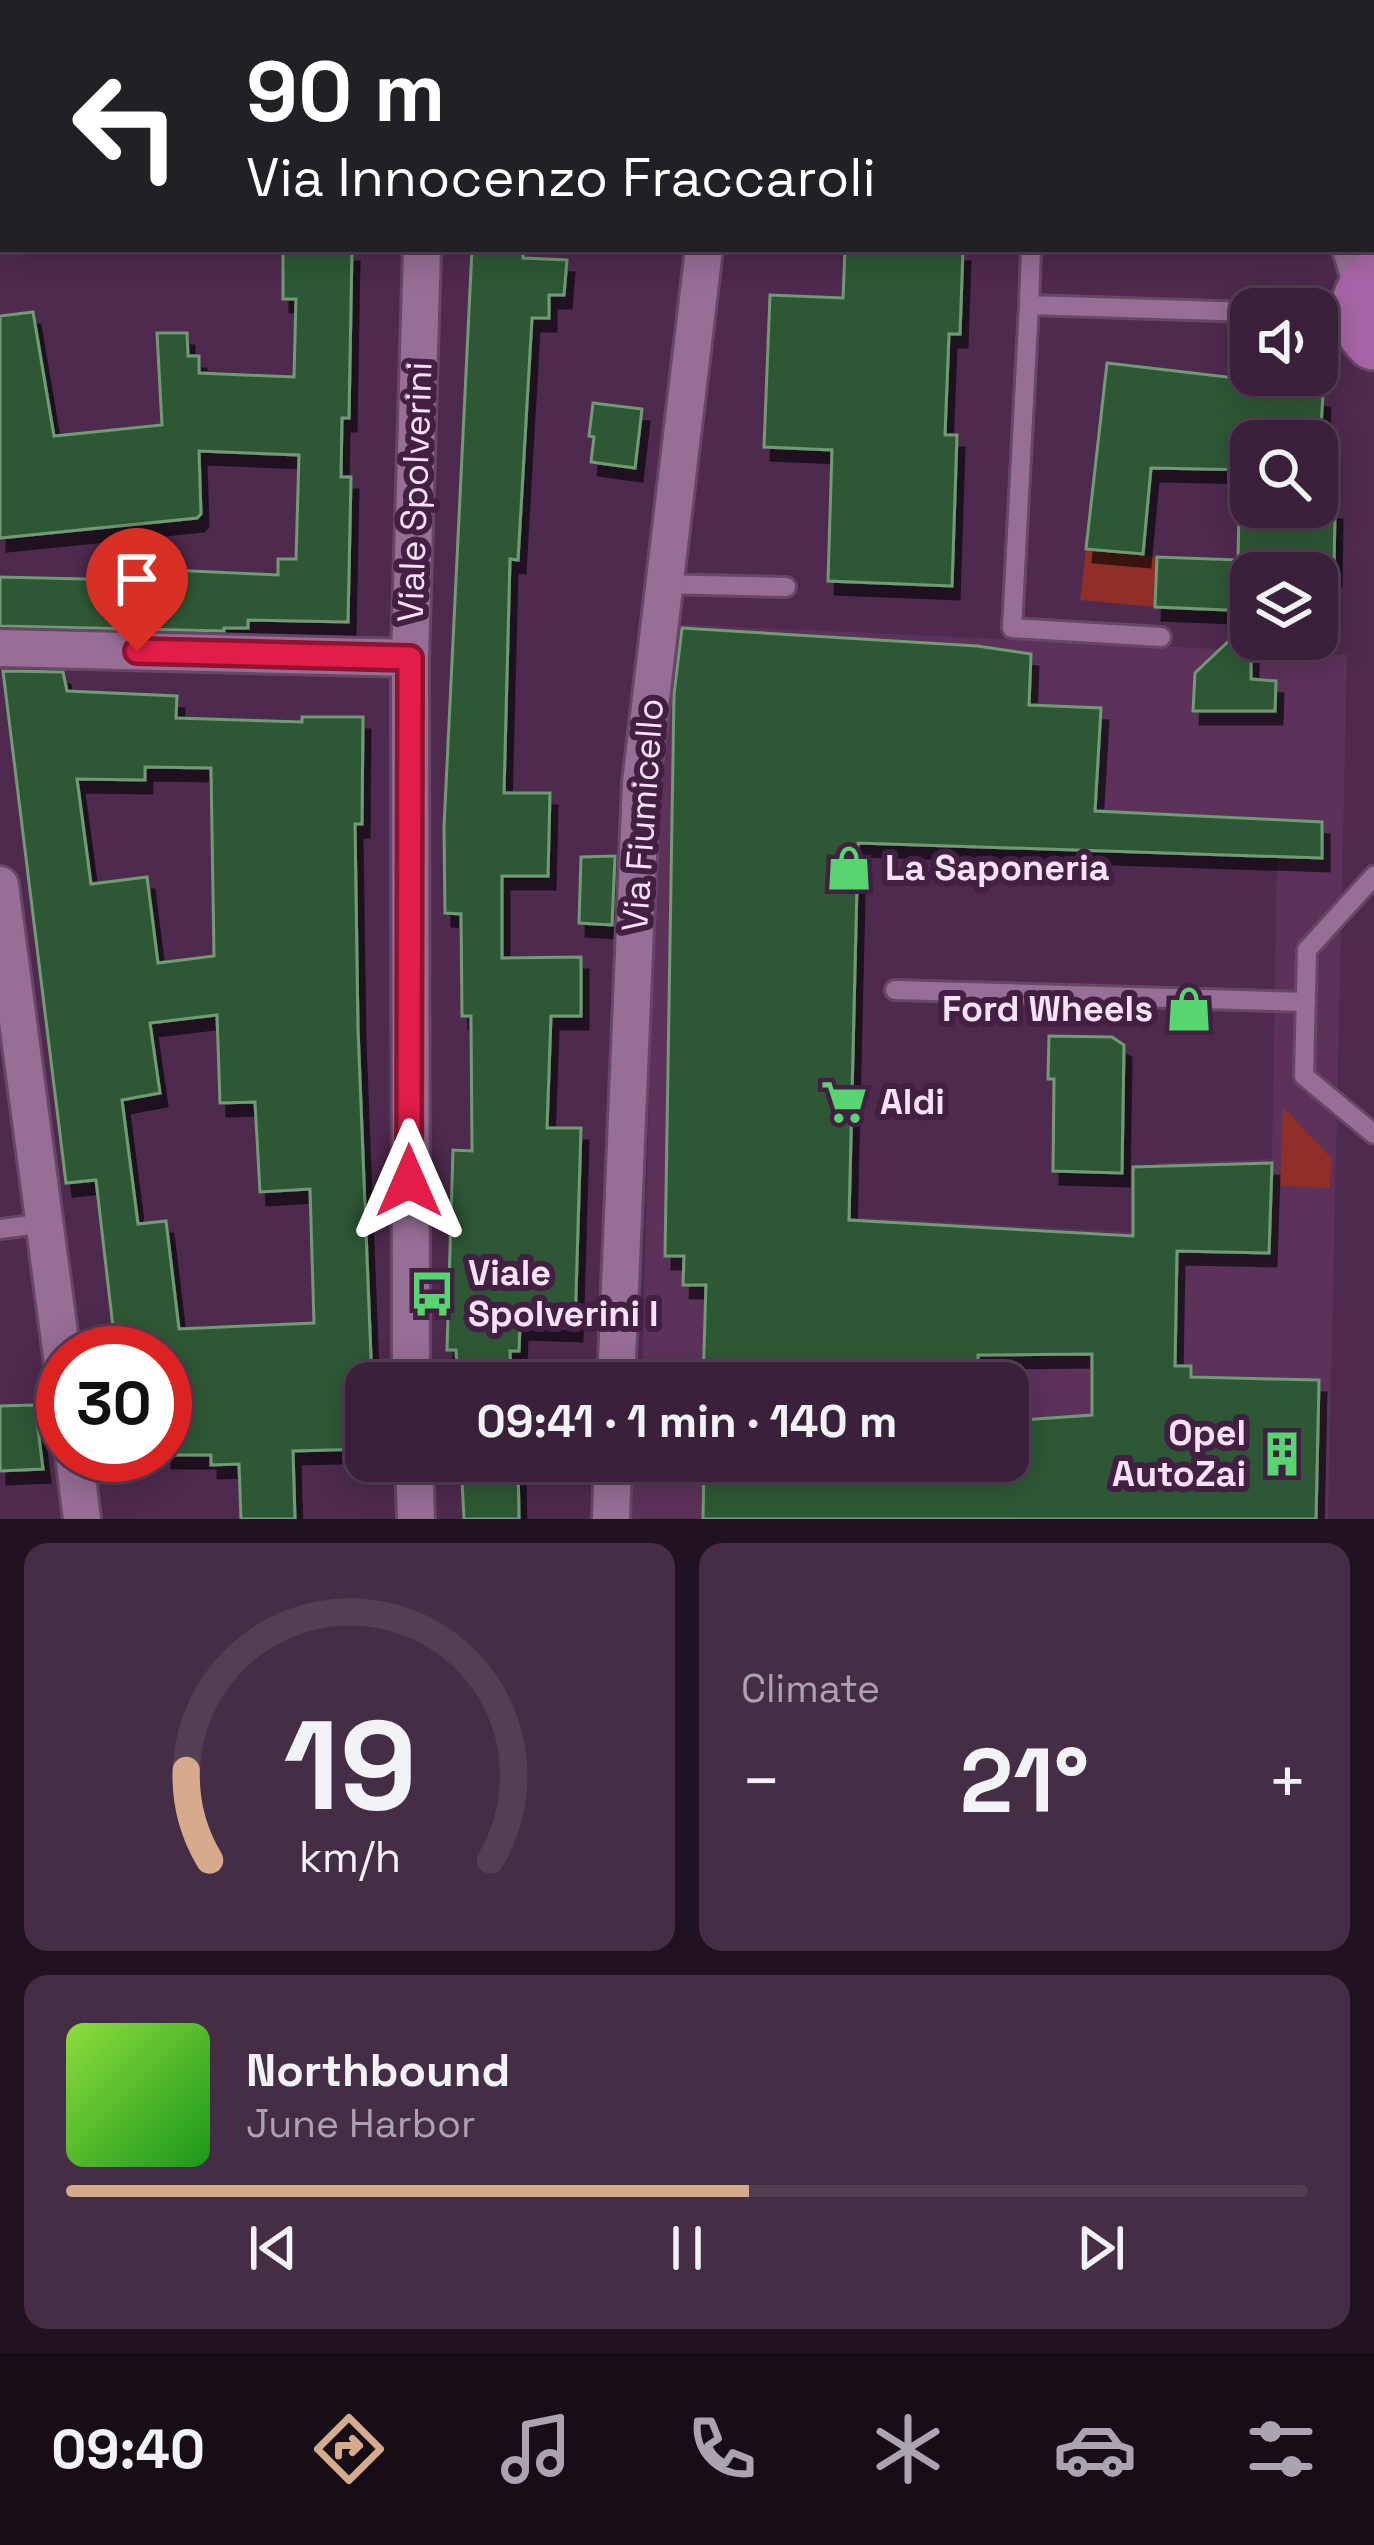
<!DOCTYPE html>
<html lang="en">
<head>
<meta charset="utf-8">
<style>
  body { margin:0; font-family:"Space Grotesk",sans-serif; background:#452d45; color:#f1f3f6; height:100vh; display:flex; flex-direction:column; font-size:45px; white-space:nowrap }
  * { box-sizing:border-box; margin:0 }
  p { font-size:39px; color:#aba3af }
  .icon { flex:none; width:66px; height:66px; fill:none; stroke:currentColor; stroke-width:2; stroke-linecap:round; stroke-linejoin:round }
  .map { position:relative; height:1519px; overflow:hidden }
  .drawer { display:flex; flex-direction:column; gap:24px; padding:24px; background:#201220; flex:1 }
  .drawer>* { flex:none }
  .hud { position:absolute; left:0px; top:0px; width:1374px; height:252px; box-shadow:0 6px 30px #0003,0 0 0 3px #543e54; background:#202124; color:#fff; overflow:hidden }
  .tools { position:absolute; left:1230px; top:288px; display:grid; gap:24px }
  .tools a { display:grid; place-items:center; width:108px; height:108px; border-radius:24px; background:#3a203a; box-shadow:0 6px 30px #0003,0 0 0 3px #543e54; font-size:60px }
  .speed { position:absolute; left:36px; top:1326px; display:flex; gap:24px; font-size:60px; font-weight:700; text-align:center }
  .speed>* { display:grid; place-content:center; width:156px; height:156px; border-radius:50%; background:#3a203a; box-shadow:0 6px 30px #0003,0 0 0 3px #543e54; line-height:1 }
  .speed .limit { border:18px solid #d22; background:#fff; color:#111 }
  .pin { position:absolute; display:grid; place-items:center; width:102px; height:102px; color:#fff; margin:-123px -51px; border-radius:50% 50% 50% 0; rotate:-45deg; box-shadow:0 0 12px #0007 }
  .pin .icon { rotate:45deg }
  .me { position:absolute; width:132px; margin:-66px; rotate:0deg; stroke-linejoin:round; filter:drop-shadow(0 0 9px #0008) }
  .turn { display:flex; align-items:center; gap:42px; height:252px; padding:0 48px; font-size:54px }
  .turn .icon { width:156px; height:156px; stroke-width:2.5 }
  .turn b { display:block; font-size:84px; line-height:102px }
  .big { font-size:90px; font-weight:600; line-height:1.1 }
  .drawer .tile { flex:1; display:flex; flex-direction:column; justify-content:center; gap:18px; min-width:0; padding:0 42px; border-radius:24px; background:#452d45 }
  .drawer .dial { align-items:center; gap:0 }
  .dial svg { height:312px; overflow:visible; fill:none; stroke:#543e54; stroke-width:7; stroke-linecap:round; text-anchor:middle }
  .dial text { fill:#f1f3f6; stroke:none }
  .song { display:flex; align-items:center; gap:36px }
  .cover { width:144px; height:144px; border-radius:18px; background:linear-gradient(135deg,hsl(90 70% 55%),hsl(120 70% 35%)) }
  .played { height:12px; border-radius:6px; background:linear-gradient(90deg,#d6ab8b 55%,#543e54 55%) }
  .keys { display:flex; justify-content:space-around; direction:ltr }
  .heat { display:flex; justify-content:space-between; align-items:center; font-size:66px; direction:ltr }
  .drawer .tiles { flex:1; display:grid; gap:24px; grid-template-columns:1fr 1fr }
  .tile:last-child { grid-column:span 2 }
  .trip { position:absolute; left:345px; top:1362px; width:684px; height:120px; border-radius:24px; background:#3a203a; box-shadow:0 6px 30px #0003,0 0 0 3px #543e54; font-weight:600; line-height:120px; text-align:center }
  .dock { display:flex; height:192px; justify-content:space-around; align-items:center; background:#170d17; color:#aba3af }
  .dock .icon { width:84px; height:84px }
  .dock .on { color:#d6ab8b }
  .dock b { font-size:54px; color:#f1f3f6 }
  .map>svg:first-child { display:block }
  .built { fill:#5c325b; fill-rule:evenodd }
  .green { fill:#8f2f28 }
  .building { fill:#2e5935; stroke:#6f9b74; stroke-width:3; fill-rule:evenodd; filter:url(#shadow) }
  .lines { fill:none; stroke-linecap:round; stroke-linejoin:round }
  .lane-casing { stroke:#664766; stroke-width:24 }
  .street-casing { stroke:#664766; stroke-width:42 }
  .primary-casing { stroke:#664766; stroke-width:63 }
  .lane { stroke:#976e96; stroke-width:18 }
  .street { stroke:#976e96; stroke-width:36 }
  .primary { stroke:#a865a7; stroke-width:57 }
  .route-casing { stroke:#92132f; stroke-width:30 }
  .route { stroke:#e11d48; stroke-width:21 }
  .labels { text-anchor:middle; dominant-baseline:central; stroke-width:12; stroke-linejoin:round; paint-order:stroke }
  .street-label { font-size:36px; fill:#f8e2f7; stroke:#432043 }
  .poi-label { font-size:36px; font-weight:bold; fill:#f8e2f7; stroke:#432043; text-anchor:start }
</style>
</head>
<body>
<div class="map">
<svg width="1374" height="1519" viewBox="0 0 1374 1519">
  <defs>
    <filter id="shadow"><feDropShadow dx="7" dy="13" stdDeviation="0" flood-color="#0009"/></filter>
  </defs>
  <rect width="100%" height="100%" fill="#4e2a4e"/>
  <!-- built -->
  <path class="built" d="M676 624 1347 655 1328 1519H630L635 1461H1008V1383H642L656 817ZM859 845 1277 858 1272 1159 1156 1163 1155 1208H1133L1131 1232 852 1217Z"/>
  <!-- green -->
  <path class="green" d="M1086 549 1157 557 1155 607 1080 600Z
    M1283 1107 1332 1159 1330 1188 1280 1186Z"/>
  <!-- building -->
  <path class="building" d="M283 249H352L349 418H342L341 477H351L348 622 248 620V628H224V631L0 626V577L170 581 171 570 278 575V559H296L299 455 199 451 201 514 197 518 0 538V316L33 312 54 436 162 425 157 333H187L188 356H199V373L294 377 296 299H283Z
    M472 249H523V258L567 260 564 295H549V318H532L518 560 510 559 504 793H550L548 876H502V958L581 957V1016H551L547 1128H581L575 1328 520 1326 519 1351H510L511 1383H458L456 1350H447L453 1150 472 1151 471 1016H462L461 914 445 913 444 827Z
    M845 249H963L960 334H949L945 435H957L952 586 828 581 832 450 764 447 770 295 843 298Z
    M1107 363 1312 387 1311 394 1323 395 1320 441H1251V470L1151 468 1143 554 1086 549Z
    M593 403 642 409 635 468 591 462 594 437 589 436Z
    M1239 507H1335L1334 573H1251V611L1155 607 1157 557 1238 560Z
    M1251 620V679L1276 681 1275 711H1193L1195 673Z
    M682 628 977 646 1031 654 1029 705 1101 708 1095 811 1322 822V858L858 843 849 1220 1133 1236V1167L1272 1163 1269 1253 1177 1251 1175 1366H1191V1377L1319 1380 1316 1519H703L704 1468 1008 1461V1421L1092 1415V1354L978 1355V1383H703L706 1285H683L684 1256H665L674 694Z
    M3 671 63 672 67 691 177 696 176 718 302 722V717H363L362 824H355L358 1029 372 1383H366V1449L293 1451 295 1519H241L239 1464 211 1465V1455H165V1353H116L96 1180 66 1183ZM145 767 211 768 214 956 158 963 147 877 91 884 77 779 145 780ZM217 1015 220 1103 255 1102 260 1192 310 1189 314 1323 179 1329 166 1221 138 1224 122 1100 160 1093 150 1023Z
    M615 856 612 925 579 923 581 857Z
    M1049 1036 1112 1037 1124 1045 1122 1173 1053 1171 1054 1079H1048Z
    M35 1405 43 1469 0 1471V1406Z
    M461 1461H518L519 1519H464Z"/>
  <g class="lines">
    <!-- lane casing -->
    <g class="lane-casing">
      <path id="lane" d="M1029 305 1031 249
        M1317 314H1354
        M662 584 786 587
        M1161 637 1012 628 1029 305 1251 312
        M1374 876 1307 950 1304 1076 1374 1134
        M895 990 1306 1002
        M0 1229 46 1223"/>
    </g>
    <!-- street casing -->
    <g class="street-casing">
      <path id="street" d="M382 0 384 3
        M744 3 745 0
        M1275 3V0
        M1351 249 1364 293
        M0 648 410 658
        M0 885 63 1364
        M411 1383 410 658 422 249
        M616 1383 641 783 704 249
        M74 1455 82 1519
        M414 1461 416 1519
        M611 1519 613 1461"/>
    </g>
    <!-- primary casing -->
    <g class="primary-casing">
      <path id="primary" d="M1374 281C1355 300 1355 322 1374 341"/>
    </g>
    <!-- lane -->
    <use href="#lane" class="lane"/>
    <!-- street -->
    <use href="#street" class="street"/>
    <!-- primary -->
    <use href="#primary" class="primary"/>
  </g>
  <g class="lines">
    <!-- route casing -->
    <g class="route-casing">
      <path id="route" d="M137 651 410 658 409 1181"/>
    </g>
    <!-- route -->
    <use href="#route" class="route"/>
  </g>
  <!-- icons -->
  <defs>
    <g id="shop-bare" transform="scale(3.6)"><path d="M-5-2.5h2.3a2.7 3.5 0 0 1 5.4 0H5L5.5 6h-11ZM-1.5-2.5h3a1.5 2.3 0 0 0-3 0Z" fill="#57d570" stroke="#432043" stroke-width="2.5" paint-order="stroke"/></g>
    <g id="supermarket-bare" transform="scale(3.6)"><path d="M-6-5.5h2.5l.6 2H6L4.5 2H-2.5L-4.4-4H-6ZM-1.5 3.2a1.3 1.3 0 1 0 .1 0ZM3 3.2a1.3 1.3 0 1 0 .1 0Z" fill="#57d570" stroke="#432043" stroke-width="2.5" paint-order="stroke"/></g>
    <g id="bus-bare" transform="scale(3.6)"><path d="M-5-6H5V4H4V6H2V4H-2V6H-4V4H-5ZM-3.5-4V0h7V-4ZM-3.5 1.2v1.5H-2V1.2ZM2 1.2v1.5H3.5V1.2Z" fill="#57d570" stroke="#432043" stroke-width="2.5" paint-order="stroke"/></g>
    <g id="building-bare" transform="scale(3.6)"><path d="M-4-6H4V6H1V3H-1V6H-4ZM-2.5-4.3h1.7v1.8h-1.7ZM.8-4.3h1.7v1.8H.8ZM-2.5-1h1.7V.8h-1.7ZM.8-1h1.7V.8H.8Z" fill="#57d570" stroke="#432043" stroke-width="2.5" paint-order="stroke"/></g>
  </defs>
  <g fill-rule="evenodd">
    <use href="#shop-bare" x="849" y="868"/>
    <use href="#shop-bare" x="1189" y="1009"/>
    <use href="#supermarket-bare" x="844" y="1102"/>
    <use href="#bus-bare" x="432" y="1294"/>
    <use href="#building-bare" x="1282" y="1454"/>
  </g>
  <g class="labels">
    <!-- street labels -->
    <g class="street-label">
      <text transform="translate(415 492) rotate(-88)">Viale Spolverini</text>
      <text transform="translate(643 815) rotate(-86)">Via Fiumicello</text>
    </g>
    <!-- poi labels -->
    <g class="poi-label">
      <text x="885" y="868">La Saponeria</text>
      <text x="1153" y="1009" text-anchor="end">Ford Wheels</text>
      <text x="880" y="1102">Aldi</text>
      <text x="468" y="1273">Viale<tspan x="468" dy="41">Spolverini I</tspan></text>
      <text x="1246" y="1433" text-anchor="end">Opel<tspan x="1246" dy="41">AutoZai</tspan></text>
    </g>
  </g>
</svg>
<div class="tools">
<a><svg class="icon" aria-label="sound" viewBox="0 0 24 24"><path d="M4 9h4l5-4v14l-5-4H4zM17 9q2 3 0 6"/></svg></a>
<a><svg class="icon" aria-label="search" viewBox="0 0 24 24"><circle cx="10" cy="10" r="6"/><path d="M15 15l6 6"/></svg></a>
<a><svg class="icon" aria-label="layers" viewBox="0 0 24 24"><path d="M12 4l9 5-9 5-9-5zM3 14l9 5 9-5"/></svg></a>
</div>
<div class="speed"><div class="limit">30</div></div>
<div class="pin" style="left:137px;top:651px;background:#d93025"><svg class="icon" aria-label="arrive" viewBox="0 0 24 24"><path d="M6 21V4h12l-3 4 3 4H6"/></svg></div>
<svg class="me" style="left:409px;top:1181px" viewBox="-20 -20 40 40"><path d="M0-17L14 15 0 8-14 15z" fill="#e11d48" stroke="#fff" stroke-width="4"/></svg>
<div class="trip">09:41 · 1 min · 140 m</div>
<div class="hud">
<div class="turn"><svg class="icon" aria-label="left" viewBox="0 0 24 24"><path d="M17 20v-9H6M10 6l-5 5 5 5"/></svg><div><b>90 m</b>Via Innocenzo Fraccaroli</div></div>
</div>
</div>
<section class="drawer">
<div class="tiles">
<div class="tile dial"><svg viewBox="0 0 100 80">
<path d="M14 69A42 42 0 1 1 86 69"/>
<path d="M14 69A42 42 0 0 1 8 46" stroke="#d6ab8b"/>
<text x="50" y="56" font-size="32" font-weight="700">19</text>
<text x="50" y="72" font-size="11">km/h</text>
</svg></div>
<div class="tile"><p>Climate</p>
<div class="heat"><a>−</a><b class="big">21°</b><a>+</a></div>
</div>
<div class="tile">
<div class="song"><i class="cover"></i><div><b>Northbound</b><p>June Harbor</p></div></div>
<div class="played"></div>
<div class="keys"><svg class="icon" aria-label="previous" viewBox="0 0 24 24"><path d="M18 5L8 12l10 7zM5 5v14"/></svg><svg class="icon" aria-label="pause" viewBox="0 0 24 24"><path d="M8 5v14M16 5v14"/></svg><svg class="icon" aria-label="next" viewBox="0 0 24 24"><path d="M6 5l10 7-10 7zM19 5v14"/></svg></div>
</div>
</div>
</section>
<nav class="dock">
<b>09:40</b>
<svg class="icon on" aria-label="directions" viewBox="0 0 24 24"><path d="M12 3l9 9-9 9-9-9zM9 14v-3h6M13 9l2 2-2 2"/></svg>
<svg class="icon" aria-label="music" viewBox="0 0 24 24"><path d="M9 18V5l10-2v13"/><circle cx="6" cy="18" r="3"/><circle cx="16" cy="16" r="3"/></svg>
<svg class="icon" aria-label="phone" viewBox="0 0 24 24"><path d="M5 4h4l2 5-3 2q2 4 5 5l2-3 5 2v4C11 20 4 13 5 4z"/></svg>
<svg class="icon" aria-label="climate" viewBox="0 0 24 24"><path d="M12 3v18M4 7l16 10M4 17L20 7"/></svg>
<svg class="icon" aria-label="car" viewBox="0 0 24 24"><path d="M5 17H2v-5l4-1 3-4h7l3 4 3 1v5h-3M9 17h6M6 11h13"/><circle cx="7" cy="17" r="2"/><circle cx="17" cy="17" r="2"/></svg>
<svg class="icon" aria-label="filters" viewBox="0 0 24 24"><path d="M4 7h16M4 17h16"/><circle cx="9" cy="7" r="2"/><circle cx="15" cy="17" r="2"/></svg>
</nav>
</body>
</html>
